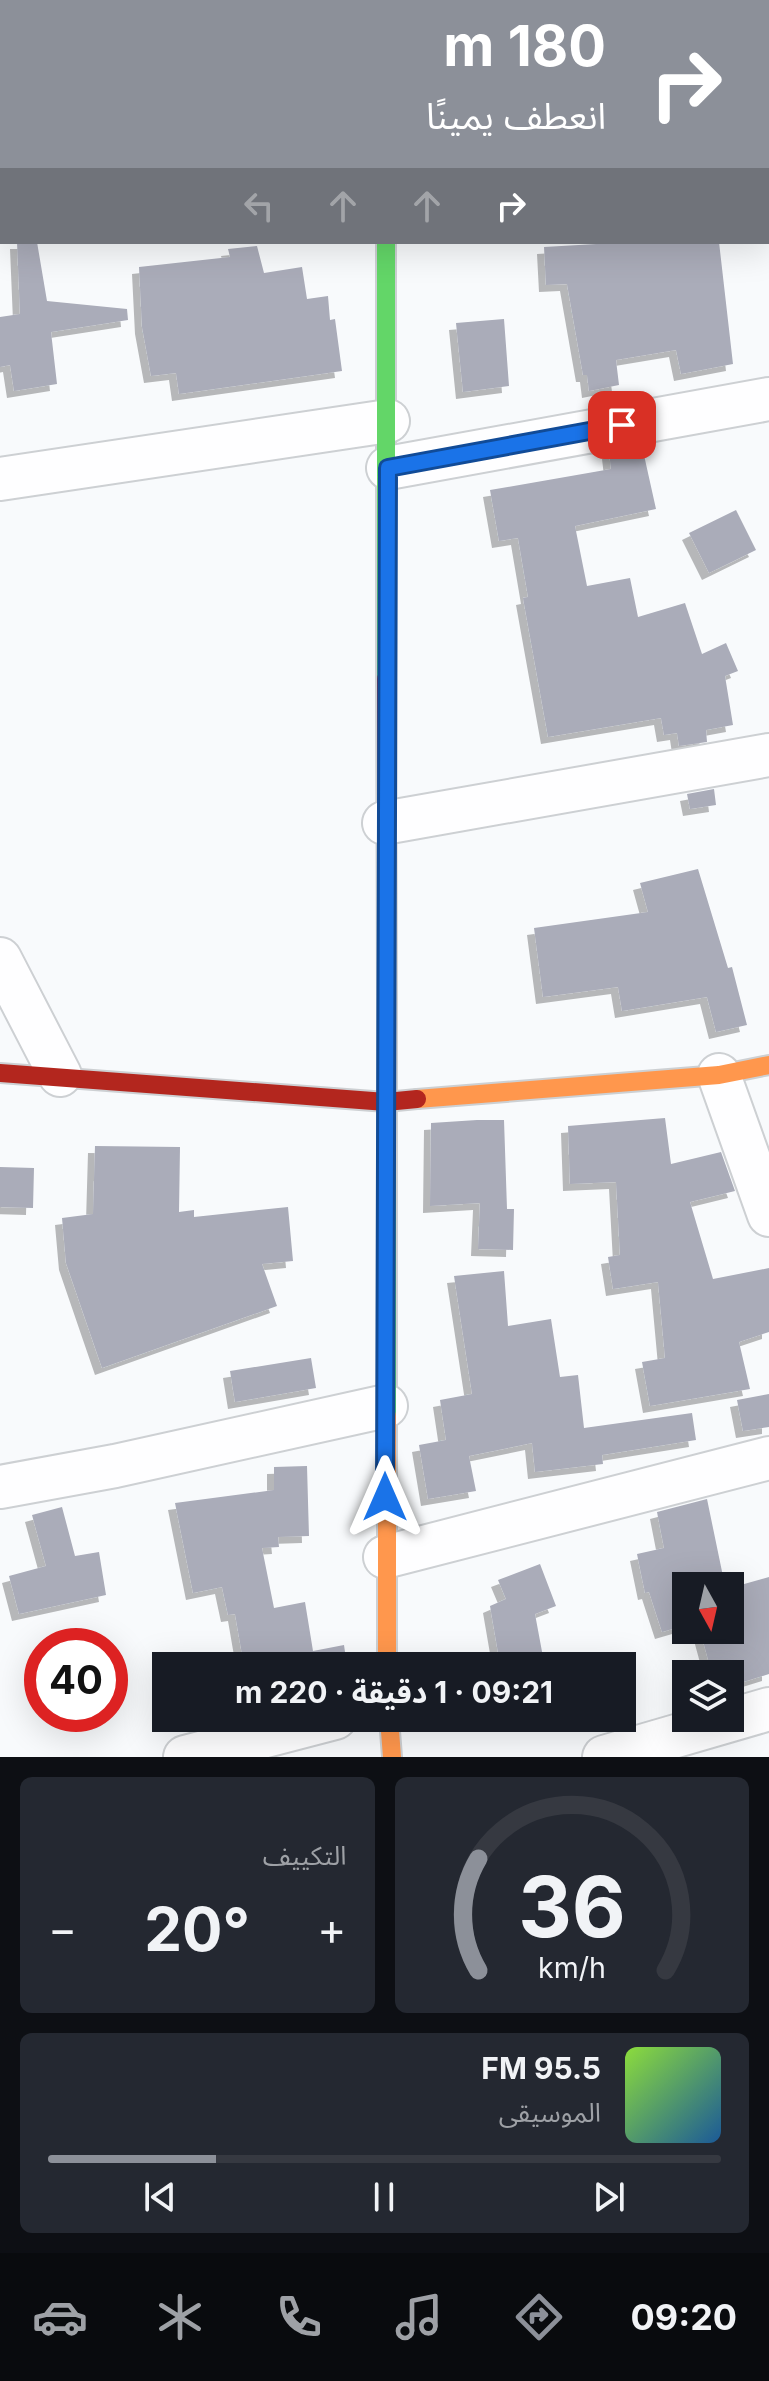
<!DOCTYPE html>
<html lang="ar">
<head>
<meta charset="utf-8">
<style>
  body { margin:0; font-family:Inter,"Noto Sans Arabic",sans-serif; background:#242831; color:#f1f3f6; direction:rtl; height:100vh; display:flex; flex-direction:column; font-size:30px; white-space:nowrap }
  * { box-sizing:border-box; margin:0 }
  p { font-size:26px; color:#9ea1a6 }
  .icon { flex:none; width:44px; height:44px; fill:none; stroke:currentColor; stroke-width:2; stroke-linecap:round; stroke-linejoin:round }
  .map { position:relative; height:1757px; overflow:hidden; direction:ltr }
  .sheet { display:flex; flex-direction:column; gap:20px; padding:20px; background:#0d0f14; flex:1 }
  .sheet>* { flex:none }
  .top-card { position:absolute; left:0px; top:0px; width:770px; height:244px; box-shadow:0 8px 32px #0002; direction:rtl; background:#8c9099; color:#fff; overflow:hidden }
  .needle { width:52px; rotate:172deg }
  .fabs { position:absolute; left:672px; top:1572px; display:grid; gap:16px }
  .fabs a { display:grid; place-items:center; width:72px; height:72px; border-radius:0px; background:#171b24; box-shadow:0 8px 32px #0002; font-size:40px }
  .speed { position:absolute; left:24px; top:1628px; display:flex; gap:16px; font-size:40px; font-weight:700; text-align:center }
  .speed>* { display:grid; place-content:center; width:104px; height:104px; border-radius:50%; background:#171b24; box-shadow:0 8px 32px #0002; line-height:1 }
  .speed .limit { border:12px solid #d22; background:#fff; color:#111 }
  .pin { position:absolute; display:grid; place-items:center; width:68px; height:68px; color:#fff; margin:-34px; border-radius:16px; box-shadow:0 4px 12px #0006 }
  .me { position:absolute; width:88px; margin:-44px; rotate:0deg; stroke-linejoin:round; filter:drop-shadow(0 0 6px #0008) }
  .turn { display:flex; align-items:center; gap:28px; height:168px; padding:0 32px; font-size:36px }
  .turn .icon { width:104px; height:104px; stroke-width:2.5 }
  .turn b { display:block; font-size:56px; line-height:68px }
  .lanes { display:flex; align-items:center; height:76px; padding:0 32px; background:#0003; justify-content:center; gap:40px; direction:ltr }
  .lanes .off { opacity:.35 }
  .big { font-size:60px; font-weight:700; line-height:1.1 }
  .sheet .tile { flex:1; display:flex; flex-direction:column; justify-content:center; gap:12px; min-width:0; padding:0 28px; border-radius:12px; background:#242831 }
  .sheet .dial { align-items:center; gap:0 }
  .dial svg { height:208px; overflow:visible; fill:none; stroke:#363941; stroke-width:7; stroke-linecap:round; text-anchor:middle }
  .dial text { fill:#f1f3f6; stroke:none }
  .song { display:flex; align-items:center; gap:24px }
  .cover { width:96px; height:96px; border-radius:12px; background:linear-gradient(135deg,hsl(90 70% 55%),hsl(210 70% 35%)) }
  .played { height:8px; border-radius:4px; background:linear-gradient(90deg,#8c9099 25%,#363941 25%) }
  .keys { display:flex; justify-content:space-around; direction:ltr }
  .heat { display:flex; justify-content:space-between; align-items:center; font-size:44px; direction:ltr }
  .sheet .tiles { flex:1; display:grid; gap:20px; grid-template-columns:1fr 1fr }
  .tile:last-child { grid-column:span 2 }
  .trip { position:absolute; left:152px; top:1652px; width:484px; height:80px; border-radius:0px; background:#171b24; box-shadow:0 8px 32px #0002; font-weight:700; line-height:80px; text-align:center; direction:rtl }
  .tabs { display:flex; height:128px; justify-content:space-around; align-items:center; background:#090b0e; color:#9ea1a6 }
  .tabs .icon { width:56px; height:56px }
  .tabs .current { color:#8c9099 }
  .tabs b { font-size:36px; color:#f1f3f6 }
  .map>svg:first-child { display:block }
  .building { fill:#aaacb9; filter:url(#shadow) }
  .lines { fill:none; stroke-linecap:round; stroke-linejoin:round }
  .street-casing { stroke:#cdd0d3; stroke-width:46 }
  .fast-casing { stroke:#cdd0d3; stroke-width:22 }
  .slow-casing { stroke:#cdd0d3; stroke-width:22 }
  .jam-casing { stroke:#cdd0d3; stroke-width:22 }
  .street { stroke:#fefeff; stroke-width:42 }
  .fast { stroke:#63d668; stroke-width:18 }
  .slow { stroke:#ff974d; stroke-width:18 }
  .jam { stroke:#b3261e; stroke-width:18 }
  .route-casing { stroke:#114b97; stroke-width:20 }
  .route { stroke:#1a73e8; stroke-width:14 }
</style>
</head>
<body>
<div class="map">
<svg width="769" height="1757" viewBox="0 0 769 1757">
  <defs>
    <filter id="shadow"><feDropShadow dx="-7" dy="7" stdDeviation="0" flood-color="#0004"/></filter>
  </defs>
  <rect width="100%" height="100%" fill="#f8fafc"/>
  <!-- building -->
  <path class="building" d="M17 242H37L47 301 127 309 128 320 51 332 57 384 14 391 10 365 0 367V317L20 314Z
    M631 242H719L733 364 681 374 676 350 616 360 619 385 589 391 587 375H583L567 284 546 285 544 247Z
    M257 246 264 273 302 267 307 299 328 296 330 320 335 319 342 371 179 394 176 373 151 376 142 327 139 267 230 257 228 249Z
    M504 319 509 386 463 392 456 323Z
    M642 446 656 509 575 526 587 586 630 578 638 617 685 603 702 654 726 643 738 671 725 676 733 725 706 730 707 742 679 746 677 733 664 735 661 718 548 737 523 598 528 597 518 538 499 541 490 490 611 469 609 452Z
    M736 510 756 550 709 573 689 533Z
    M714 789 716 805 690 809 687 794Z
    M698 869 728 968 732 967 747 1025 716 1032 707 997 622 1011 618 987 543 997 534 928 648 912 640 883Z
    M665 1118 671 1164 721 1152 735 1191 690 1202 713 1279 769 1268V1332L739 1342 750 1389 650 1406 642 1362 665 1358 658 1282 613 1289 608 1257 620 1255 616 1182 570 1184 568 1126Z
    M477 1120H504L507 1209H514L513 1250 478 1249 480 1203 430 1206 431 1123Z
    M95 1146 180 1147 179 1212 194 1210V1217L288 1207 293 1261 262 1264 277 1306 102 1368 66 1263 62 1218 93 1214Z
    M0 1167 34 1168 33 1208 0 1207Z
    M504 1271 508 1326 551 1319 560 1377 578 1375 584 1428 692 1413 696 1440 602 1455 603 1464 535 1472 532 1443 469 1456 476 1491 428 1499 419 1445 446 1440 440 1400 472 1394 454 1276Z
    M311 1358 316 1388 235 1402 230 1371Z
    M769 1394V1427L743 1431 737 1400Z
    M307 1466 309 1536 278 1537 279 1547 262 1548 274 1608 305 1602 313 1651 344 1645 347 1666H244L235 1614 228 1615 222 1587 193 1593 175 1503 274 1490V1467Z
    M707 1499 725 1586H686V1625L662 1632 649 1592 645 1593 637 1554 664 1548 657 1512Z
    M62 1507 75 1556 99 1552 106 1595 19 1614 9 1576 46 1566 32 1515Z
    M540 1564 556 1606 535 1614 543 1657 500 1664 490 1606 506 1599 498 1580Z
    M769 1577V1674L730 1686V1674H712L700 1630H730V1588Z"/>
  <g class="lines">
    <!-- street casing -->
    <g class="street-casing">
      <path id="street" d="M768 3 769 6
        M0 175 2 174
        M768 182H769
        M388 468 769 399
        M0 479 388 421
        M384 823 769 755
        M0 959 60 1075
        M719 1075 769 1215
        M0 1487 115 1466 386 1406
        M385 1557 769 1458
        M185 1757 335 1718
        M604 1757 769 1709"/>
    </g>
    <!-- fast casing -->
    <g class="fast-casing">
      <path id="fast" d="M390 0V2
        M386 242V679
        M387 998V1416"/>
    </g>
    <!-- slow casing -->
    <g class="slow-casing">
      <path id="slow" d="M417 1099 719 1075 769 1065
        M387 1416V1666
        M389 1718 392 1757"/>
    </g>
    <!-- jam casing -->
    <g class="jam-casing">
      <path id="jam" d="M386 679 387 998
        M0 1073 386 1102 417 1099"/>
    </g>
    <!-- street -->
    <use href="#street" class="street"/>
    <!-- fast -->
    <use href="#fast" class="fast"/>
    <!-- slow -->
    <use href="#slow" class="slow"/>
    <!-- jam -->
    <use href="#jam" class="jam"/>
  </g>
  <g class="lines">
    <!-- route casing -->
    <g class="route-casing">
      <path id="route" d="M385 1497 388 468 622 425"/>
    </g>
    <!-- route -->
    <use href="#route" class="route"/>
  </g>
</svg>
<div class="fabs">
<a><svg class="needle" viewBox="-14 -14 28 28"><path d="M0-13l5 13h-10z" fill="#e53935"/><path d="M0 13l5-13h-10z" fill="#9ea1a6"/></svg></a>
<a><svg class="icon" aria-label="layers" viewBox="0 0 24 24"><path d="M12 4l9 5-9 5-9-5zM3 14l9 5 9-5"/></svg></a>
</div>
<div class="speed"><div class="limit">40</div></div>
<div class="pin" style="left:622px;top:425px;background:#d93025"><svg class="icon" aria-label="arrive" viewBox="0 0 24 24"><path d="M6 21V4h12l-3 4 3 4H6"/></svg></div>
<svg class="me" style="left:385px;top:1497px" viewBox="-20 -20 40 40"><path d="M0-17L14 15 0 8-14 15z" fill="#1a73e8" stroke="#fff" stroke-width="4"/></svg>
<div class="trip">09:21 · 1 دقيقة · 220 m</div>
<div class="top-card">
<div class="turn"><svg class="icon" aria-label="right" viewBox="0 0 24 24"><path d="M7 20v-9h11M14 6l5 5-5 5"/></svg><div><b>180 m</b>انعطف يمينًا</div></div>
<div class="lanes"><svg class="icon off" aria-label="left" viewBox="0 0 24 24"><path d="M17 20v-9H6M10 6l-5 5 5 5"/></svg><svg class="icon off" aria-label="ahead" viewBox="0 0 24 24"><path d="M12 20V5M6 11l6-6 6 6"/></svg><svg class="icon off" aria-label="ahead" viewBox="0 0 24 24"><path d="M12 20V5M6 11l6-6 6 6"/></svg><svg class="icon" aria-label="right" viewBox="0 0 24 24"><path d="M7 20v-9h11M14 6l5 5-5 5"/></svg></div>
</div>
</div>
<section class="sheet">
<div class="tiles">
<div class="tile dial"><svg viewBox="0 0 100 80">
<path d="M14 69A42 42 0 1 1 86 69"/>
<path d="M14 69A42 42 0 0 1 14 26" stroke="#8c9099"/>
<text x="50" y="56" font-size="32" font-weight="700">36</text>
<text x="50" y="72" font-size="11">km/h</text>
</svg></div>
<div class="tile"><p>التكييف</p>
<div class="heat"><a>−</a><b class="big">20°</b><a>+</a></div>
</div>
<div class="tile">
<div class="song"><i class="cover"></i><div><b>95.5 FM</b><p>الموسيقى</p></div></div>
<div class="played"></div>
<div class="keys"><svg class="icon" aria-label="previous" viewBox="0 0 24 24"><path d="M18 5L8 12l10 7zM5 5v14"/></svg><svg class="icon" aria-label="pause" viewBox="0 0 24 24"><path d="M8 5v14M16 5v14"/></svg><svg class="icon" aria-label="next" viewBox="0 0 24 24"><path d="M6 5l10 7-10 7zM19 5v14"/></svg></div>
</div>
</div>
</section>
<nav class="tabs">
<b>09:20</b>
<svg class="icon current" aria-label="directions" viewBox="0 0 24 24"><path d="M12 3l9 9-9 9-9-9zM9 14v-3h6M13 9l2 2-2 2"/></svg>
<svg class="icon" aria-label="music" viewBox="0 0 24 24"><path d="M9 18V5l10-2v13"/><circle cx="6" cy="18" r="3"/><circle cx="16" cy="16" r="3"/></svg>
<svg class="icon" aria-label="phone" viewBox="0 0 24 24"><path d="M5 4h4l2 5-3 2q2 4 5 5l2-3 5 2v4C11 20 4 13 5 4z"/></svg>
<svg class="icon" aria-label="climate" viewBox="0 0 24 24"><path d="M12 3v18M4 7l16 10M4 17L20 7"/></svg>
<svg class="icon" aria-label="car" viewBox="0 0 24 24"><path d="M5 17H2v-5l4-1 3-4h7l3 4 3 1v5h-3M9 17h6M6 11h13"/><circle cx="7" cy="17" r="2"/><circle cx="17" cy="17" r="2"/></svg>
</nav>
</body>
</html>
